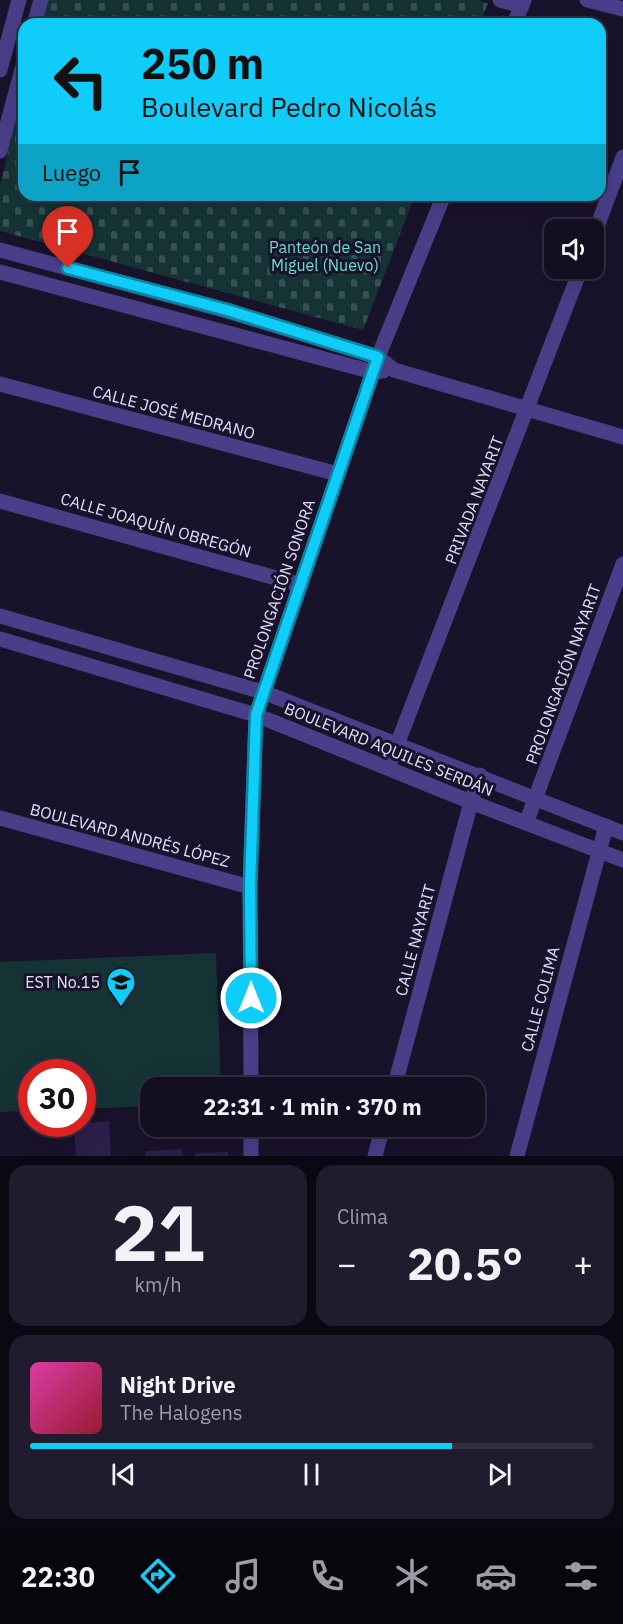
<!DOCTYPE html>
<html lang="es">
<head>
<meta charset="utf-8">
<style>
  body { margin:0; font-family:"IBM Plex Sans",sans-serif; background:#201c2d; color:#f1f3f6; height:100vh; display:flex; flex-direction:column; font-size:22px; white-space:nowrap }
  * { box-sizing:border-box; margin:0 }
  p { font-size:20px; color:#9d9ca5 }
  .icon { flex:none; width:33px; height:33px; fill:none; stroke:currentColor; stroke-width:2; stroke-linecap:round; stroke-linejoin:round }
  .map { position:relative; height:1156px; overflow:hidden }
  .side { display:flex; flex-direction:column; gap:9px; padding:9px; background:#0a0812; flex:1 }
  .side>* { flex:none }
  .hud { position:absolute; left:18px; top:18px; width:588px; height:183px; border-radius:18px; box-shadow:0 6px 24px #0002,0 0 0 2px #322e3e; background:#0fccf8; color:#111; overflow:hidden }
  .buttons { position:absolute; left:544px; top:219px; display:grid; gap:12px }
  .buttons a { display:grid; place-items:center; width:60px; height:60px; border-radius:12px; background:#130e20; box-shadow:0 6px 24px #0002,0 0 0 2px #322e3e; font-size:30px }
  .speed { position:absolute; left:18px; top:1059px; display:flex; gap:12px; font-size:30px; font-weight:700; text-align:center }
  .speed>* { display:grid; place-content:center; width:78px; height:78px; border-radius:50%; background:#130e20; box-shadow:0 6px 24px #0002,0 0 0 2px #322e3e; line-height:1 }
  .speed .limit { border:9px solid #d22; background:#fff; color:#111 }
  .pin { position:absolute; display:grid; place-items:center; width:51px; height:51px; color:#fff; margin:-62px -26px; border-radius:50% 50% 50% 0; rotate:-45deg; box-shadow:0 0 6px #0007 }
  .pin .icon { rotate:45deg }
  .me { position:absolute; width:66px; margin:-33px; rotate:0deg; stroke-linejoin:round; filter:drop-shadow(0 0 4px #0008) }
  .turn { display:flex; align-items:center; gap:21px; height:126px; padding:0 24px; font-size:27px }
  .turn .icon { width:78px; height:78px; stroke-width:2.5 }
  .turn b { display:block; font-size:42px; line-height:51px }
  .then { display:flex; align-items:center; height:57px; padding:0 24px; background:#0003; gap:12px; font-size:22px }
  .big { font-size:45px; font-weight:700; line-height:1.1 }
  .side .card { flex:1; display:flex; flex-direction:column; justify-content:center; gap:9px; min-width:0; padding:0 21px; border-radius:18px; background:#201c2d }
  .side .dial { align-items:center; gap:0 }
  .dial b { font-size:78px; line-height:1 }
  .song { display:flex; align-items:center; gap:18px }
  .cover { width:72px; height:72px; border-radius:9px; background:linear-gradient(135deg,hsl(320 70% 55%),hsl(350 70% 35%)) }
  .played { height:6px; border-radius:3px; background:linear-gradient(90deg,#0fccf8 75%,#322e3e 75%) }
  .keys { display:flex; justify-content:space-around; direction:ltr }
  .heat { display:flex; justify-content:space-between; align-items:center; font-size:33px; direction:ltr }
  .side .tiles { flex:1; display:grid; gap:9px; grid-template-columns:1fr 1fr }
  .card:last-child { grid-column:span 2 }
  .trip { position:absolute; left:140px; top:1077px; width:345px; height:60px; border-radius:18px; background:#130e20; box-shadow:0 6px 24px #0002,0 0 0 2px #322e3e; font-weight:700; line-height:60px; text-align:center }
  .tabs { display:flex; height:96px; justify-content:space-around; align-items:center; background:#08060d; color:#9d9ca5 }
  .tabs .icon { width:42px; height:42px }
  .tabs .selected { color:#0fccf8 }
  .tabs b { font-size:27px; color:#f1f3f6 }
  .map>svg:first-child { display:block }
  .cemetery { fill:url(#cemetery-stones) }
  .park { fill:#153335 }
  .building { fill:#2c1f4b }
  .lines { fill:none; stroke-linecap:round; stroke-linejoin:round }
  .minor { stroke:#483f88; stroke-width:15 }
  .tertiary { stroke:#483f88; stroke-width:15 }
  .route-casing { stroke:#0a85a1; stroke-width:15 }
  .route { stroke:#0fccf8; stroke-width:10 }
  .labels { text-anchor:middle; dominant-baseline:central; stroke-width:6; stroke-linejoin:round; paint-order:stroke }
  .park-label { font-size:16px; fill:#69decb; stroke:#19122b }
  .street-label { font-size:16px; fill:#e4ddfe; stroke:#19122b }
  .poi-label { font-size:16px; fill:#e4ddfe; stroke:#19122b; text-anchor:end }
</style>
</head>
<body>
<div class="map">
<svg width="623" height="1156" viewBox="0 0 623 1156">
  <defs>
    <pattern id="cemetery-stones" width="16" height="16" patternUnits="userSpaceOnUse" patternTransform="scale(1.5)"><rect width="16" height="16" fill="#153335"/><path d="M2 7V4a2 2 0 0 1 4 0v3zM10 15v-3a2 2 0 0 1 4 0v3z" fill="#375053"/></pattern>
  </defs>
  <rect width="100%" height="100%" fill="#19122b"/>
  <!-- cemetery -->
  <path class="cemetery" d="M47 0H477L488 3 480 24H41Z
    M24 90V195H415L363 330 0 231V184Z"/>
  <!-- park -->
  <path class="park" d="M216 953 221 1087 150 1088V1106L83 1109 82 1072H32L31 1111 0 1112V962Z"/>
  <!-- building -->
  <path class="building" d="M109 1121 111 1156H76L74 1124Z
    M182 1149V1156H146V1151Z
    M228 1152V1156H195V1153Z"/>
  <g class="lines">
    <!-- minor -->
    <path class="minor" d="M500 0 522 6
      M587 0 623 9
      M34 24 41 0
      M514 24 524 0
      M0 70 19 0
      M0 151 24 62
      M594 235 623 157
      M0 250 227 311 378 357 394 370 623 437
      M0 272 373 372 383 371
      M0 384 338 474
      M0 501 301 585
      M388 768 581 268
      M0 818 250 887
      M526 823 623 564
      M251 1088 250 887 256 715 378 357 444 195
      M394 1088 471 802 480 775
      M251 1126V1156
      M375 1156 383 1126
      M517 1156 606 826"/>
    <!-- tertiary -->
    <path class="tertiary" d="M0 616 263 692 623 833
      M0 639 256 715 471 802 623 860"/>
  </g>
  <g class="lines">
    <!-- route casing -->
    <g class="route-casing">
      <path id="route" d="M68 268 227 310 378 357 256 715 250 887 251 998"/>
    </g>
    <!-- route -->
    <use href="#route" class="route"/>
  </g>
  <!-- icons -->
  <defs>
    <g id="school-pin" transform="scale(1.5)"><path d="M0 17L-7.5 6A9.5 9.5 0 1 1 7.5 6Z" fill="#0fccf8" stroke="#19122b"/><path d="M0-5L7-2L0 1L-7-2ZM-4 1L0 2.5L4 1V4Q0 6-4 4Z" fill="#111"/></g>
  </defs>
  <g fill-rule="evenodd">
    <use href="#school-pin" x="121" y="982"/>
  </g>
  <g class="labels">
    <!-- park labels -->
    <g class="park-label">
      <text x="325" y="247">Panteón de San<tspan x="325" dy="18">Miguel (Nuevo)</tspan></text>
    </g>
    <!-- street labels -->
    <g class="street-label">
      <text transform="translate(174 412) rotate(15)">CALLE JOSÉ MEDRANO</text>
      <text transform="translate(474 500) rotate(-69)">PRIVADA NAYARIT</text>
      <text transform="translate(156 525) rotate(16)">CALLE JOAQUÍN OBREGÓN</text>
      <text transform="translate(279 589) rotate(-71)">PROLONGACIÓN SONORA</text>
      <text transform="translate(563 674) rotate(-70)">PROLONGACIÓN NAYARIT</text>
      <text transform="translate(389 749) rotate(22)">BOULEVARD AQUILES SERDÁN</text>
      <text transform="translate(130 835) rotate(15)">BOULEVARD ANDRÉS LÓPEZ</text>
      <text transform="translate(415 940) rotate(-75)">CALLE NAYARIT</text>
      <text transform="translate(540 999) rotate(-75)">CALLE COLIMA</text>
    </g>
    <!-- poi labels -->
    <g class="poi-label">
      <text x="100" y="982">EST No.15</text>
    </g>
  </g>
</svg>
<div class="buttons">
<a><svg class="icon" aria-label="sound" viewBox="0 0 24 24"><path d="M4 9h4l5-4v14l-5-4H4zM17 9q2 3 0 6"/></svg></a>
</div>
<div class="speed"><div class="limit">30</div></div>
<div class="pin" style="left:68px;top:268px;background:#d93025"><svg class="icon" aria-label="arrive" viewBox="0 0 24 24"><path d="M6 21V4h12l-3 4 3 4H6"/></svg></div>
<svg class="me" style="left:251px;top:998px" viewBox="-20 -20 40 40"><circle r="17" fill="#0fccf8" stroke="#fff" stroke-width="3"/><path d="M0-11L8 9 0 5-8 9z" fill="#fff"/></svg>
<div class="trip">22:31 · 1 min · 370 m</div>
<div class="hud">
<div class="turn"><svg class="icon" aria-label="left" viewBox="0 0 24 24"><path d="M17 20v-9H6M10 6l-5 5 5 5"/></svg><div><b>250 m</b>Boulevard Pedro Nicolás</div></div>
<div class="then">Luego<svg class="icon" aria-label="arrive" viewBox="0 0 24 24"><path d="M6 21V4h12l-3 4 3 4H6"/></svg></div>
</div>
</div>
<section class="side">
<div class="tiles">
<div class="card dial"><b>21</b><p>km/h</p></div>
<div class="card"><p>Clima</p>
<div class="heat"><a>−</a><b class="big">20.5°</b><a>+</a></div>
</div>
<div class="card">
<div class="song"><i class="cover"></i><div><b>Night Drive</b><p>The Halogens</p></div></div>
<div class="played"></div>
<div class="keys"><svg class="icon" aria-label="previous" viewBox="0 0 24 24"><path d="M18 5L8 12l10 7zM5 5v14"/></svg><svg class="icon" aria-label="pause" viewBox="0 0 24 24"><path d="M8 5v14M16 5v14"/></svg><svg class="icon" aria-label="next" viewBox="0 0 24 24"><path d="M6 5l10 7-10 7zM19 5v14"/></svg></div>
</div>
</div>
</section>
<nav class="tabs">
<b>22:30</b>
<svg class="icon selected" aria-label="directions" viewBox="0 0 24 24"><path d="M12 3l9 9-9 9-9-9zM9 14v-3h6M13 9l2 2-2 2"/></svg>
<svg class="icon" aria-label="music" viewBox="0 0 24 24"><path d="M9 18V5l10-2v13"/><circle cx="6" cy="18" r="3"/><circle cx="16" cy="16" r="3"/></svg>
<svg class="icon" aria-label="phone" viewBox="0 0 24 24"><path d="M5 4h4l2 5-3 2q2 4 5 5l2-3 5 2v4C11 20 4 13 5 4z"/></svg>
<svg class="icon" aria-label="climate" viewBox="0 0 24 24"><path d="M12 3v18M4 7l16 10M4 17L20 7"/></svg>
<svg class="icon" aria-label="car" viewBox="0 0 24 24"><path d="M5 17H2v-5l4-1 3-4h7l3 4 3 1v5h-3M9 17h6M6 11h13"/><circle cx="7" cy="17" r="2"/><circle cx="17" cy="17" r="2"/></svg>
<svg class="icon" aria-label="filters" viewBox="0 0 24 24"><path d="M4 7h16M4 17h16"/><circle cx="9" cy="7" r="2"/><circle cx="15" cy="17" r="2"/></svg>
</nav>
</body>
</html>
